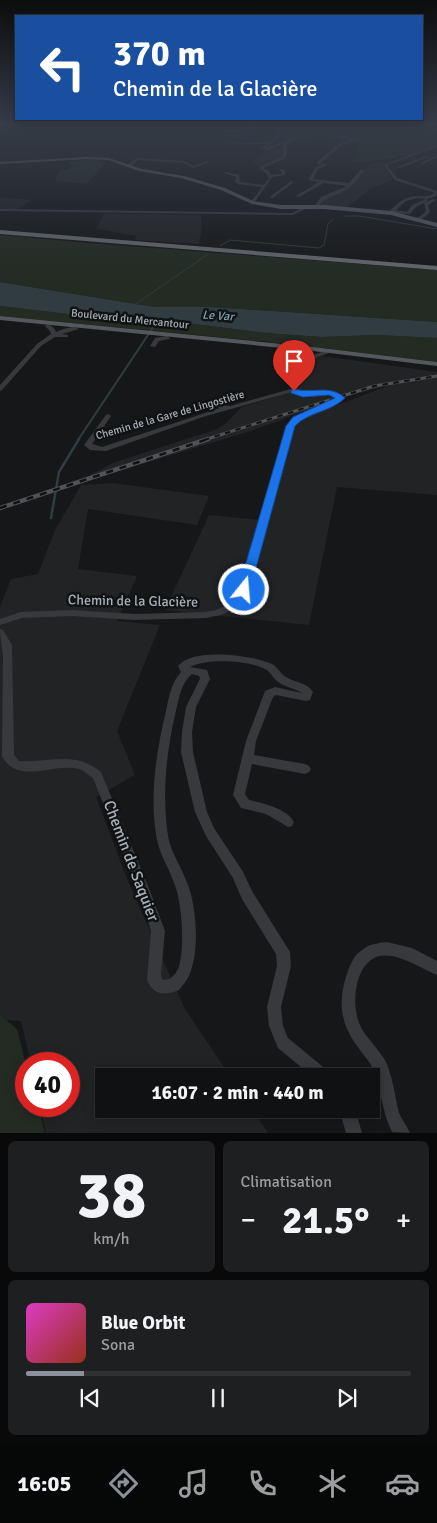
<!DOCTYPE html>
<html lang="fr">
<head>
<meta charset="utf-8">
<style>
  body { margin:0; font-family:Signika,sans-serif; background:#1e1f20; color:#f1f3f6; height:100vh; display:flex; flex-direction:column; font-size:19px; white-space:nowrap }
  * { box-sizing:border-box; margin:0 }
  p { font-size:16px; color:#9c9d9f }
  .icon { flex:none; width:28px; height:28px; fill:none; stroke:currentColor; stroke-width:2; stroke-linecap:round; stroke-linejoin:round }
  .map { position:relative; height:1133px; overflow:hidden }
  .drawer { display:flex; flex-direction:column; gap:8px; padding:8px; background:#09090a; flex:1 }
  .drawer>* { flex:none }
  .top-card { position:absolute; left:15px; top:15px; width:408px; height:105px; border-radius:0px; box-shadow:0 2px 12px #0003,0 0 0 1px #303132; background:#1a4fa0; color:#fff; overflow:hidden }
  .speed { position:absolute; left:15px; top:1052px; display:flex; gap:10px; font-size:25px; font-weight:700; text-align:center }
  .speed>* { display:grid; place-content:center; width:65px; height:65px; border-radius:50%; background:#101112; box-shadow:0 2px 12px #0003,0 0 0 1px #303132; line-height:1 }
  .speed .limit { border:8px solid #d22; background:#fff; color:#111 }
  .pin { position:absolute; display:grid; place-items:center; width:42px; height:42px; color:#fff; margin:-51px -21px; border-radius:50% 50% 50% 0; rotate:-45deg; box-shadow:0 0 5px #0007 }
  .pin .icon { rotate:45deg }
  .me { position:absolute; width:55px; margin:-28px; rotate:17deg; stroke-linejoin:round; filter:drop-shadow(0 0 4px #0008) }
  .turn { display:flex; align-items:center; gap:18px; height:105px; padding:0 15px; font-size:22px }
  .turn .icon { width:65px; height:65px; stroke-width:2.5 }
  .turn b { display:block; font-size:35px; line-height:42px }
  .big { font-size:38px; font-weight:800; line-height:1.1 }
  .drawer .tile { flex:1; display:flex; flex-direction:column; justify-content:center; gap:8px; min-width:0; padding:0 18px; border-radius:8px; background:#1e1f20 }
  .drawer .dial { align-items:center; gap:0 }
  .dial b { font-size:65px; line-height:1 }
  .song { display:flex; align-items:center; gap:15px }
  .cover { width:60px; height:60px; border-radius:8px; background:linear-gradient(135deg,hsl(310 70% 55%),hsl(10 70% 35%)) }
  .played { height:5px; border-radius:2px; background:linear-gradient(90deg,#8c9099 15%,#303132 15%) }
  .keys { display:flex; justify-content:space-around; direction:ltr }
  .heat { display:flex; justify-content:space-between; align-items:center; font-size:28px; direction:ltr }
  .drawer .tiles { flex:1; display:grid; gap:8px; grid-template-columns:1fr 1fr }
  .tile:last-child { grid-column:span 2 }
  .trip { position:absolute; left:95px; top:1068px; width:285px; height:50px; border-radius:0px; background:#101112; box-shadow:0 2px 12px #0003,0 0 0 1px #303132; font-weight:800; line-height:50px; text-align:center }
  .menu { display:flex; height:80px; justify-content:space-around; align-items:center; background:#060707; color:#9c9d9f }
  .menu .icon { width:35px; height:35px }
  .menu .active { color:#8c9099 }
  .menu b { font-size:22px; color:#f1f3f6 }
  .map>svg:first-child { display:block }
  .built { fill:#222325 }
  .green { fill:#232b23 }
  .water { fill:#303c40 }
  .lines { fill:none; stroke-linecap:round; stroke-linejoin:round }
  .stream-far2 { stroke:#303c40; stroke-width:1 }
  .stream-far1 { stroke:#303c40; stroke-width:2 }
  .stream { stroke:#303c40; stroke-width:2.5 }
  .minor { fill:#37393d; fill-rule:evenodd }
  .major { fill:#54575c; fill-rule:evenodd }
  .highway { fill:#64686d; fill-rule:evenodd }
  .rail-far1-casing { stroke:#4f5256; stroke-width:3 }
  .rail-casing { stroke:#4f5256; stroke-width:4.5 }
  .rail-far1 { stroke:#111213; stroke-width:2; stroke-dasharray:5.5; stroke-linecap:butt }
  .rail { stroke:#111213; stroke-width:2.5; stroke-dasharray:7; stroke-linecap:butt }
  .route { fill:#1a73e8; stroke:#114b97 }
  .labels { text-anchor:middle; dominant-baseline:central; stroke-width:5; stroke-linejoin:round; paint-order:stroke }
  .far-street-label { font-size:11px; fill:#a9b0b7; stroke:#111213 }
  .far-water-label { font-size:12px; font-style:italic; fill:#82a4b0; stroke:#111213 }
  .street-label { font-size:14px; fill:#a9b0b7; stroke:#111213 }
  .near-street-label { font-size:16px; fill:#a9b0b7; stroke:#111213 }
</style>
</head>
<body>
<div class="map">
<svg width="437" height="1133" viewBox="0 0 437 1133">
  <rect width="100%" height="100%" fill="#161718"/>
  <!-- built -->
  <path class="built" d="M280 148H283L282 158 263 164 251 163 270 150Z
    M372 162 385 163 382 165 393 179 369 190 345 209 318 206 321 201 340 192Z
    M0 197 31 200 16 210H0Z
    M104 213 201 215 202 228 199 244 135 240 136 236 97 229Z
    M323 356 437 372V495L337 487 309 625 165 610 209 515 261 520 285 425 390 385 348 396 330 390 300 392 298 390 307 366 314 359Z
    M291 392 301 396 326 394 335 400 254 430 93 479 90 475 113 463 217 429 226 423 242 407Z
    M113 483 209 496 197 525 88 509 78 569 137 576 117 621 160 625 117 731 135 775 96 797 127 879 185 1009 230 1076H104V1109H252L268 1133H46L40 1106H69V1064H31L21 1021 0 1020V607L11 579 38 574 55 530 81 485Z"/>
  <!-- green -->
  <path class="green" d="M437 123V145C410 158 383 160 353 163L360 143C352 139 327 132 317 134 313 135 310 138 306 139 296 142 279 138 274 128H265L259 124Z
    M92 160 105 163 87 184 57 181 55 178 61 169 68 170 73 165 69 164 72 161Z
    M0 235 89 243 437 270V322L211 307H155L0 282Z
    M0 306 94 317 170 321 266 333 321 337 376 335 437 338V362L290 344 0 316Z
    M0 1015 17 1029 26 1065V1106H38L45 1133H0Z"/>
  <!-- water -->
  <path class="water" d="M0 282 155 307H211L437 322V338L376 335 321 337 266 333 170 321 94 317 0 306Z"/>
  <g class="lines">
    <!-- stream-far2 -->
    <path class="stream-far2" d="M344 216H359L437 229
      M220 246 230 240 319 248 324 245 328 224 333 219
      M133 306 208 254"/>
    <!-- stream-far1 -->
    <path class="stream-far1" d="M78 440 158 320 156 318"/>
    <!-- stream -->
    <path class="stream" d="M51 518 59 472 79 439"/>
    <!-- minor -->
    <path class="minor" d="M221 123 258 124 256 129 239 130 259 133 233 136 234 134 246 133 227 131 226 129 254 127 255 126Z
      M276 132 280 136 266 148 289 139 295 140 287 145V155L284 159 263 168 269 171 271 175 281 174 282 172 280 171V169L285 170V175L272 177 254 203H250L262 187 238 184 235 182 236 177 224 173 226 172 239 175 240 182 264 185 269 178 266 173 260 169V166L282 157 283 155V145L285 143 269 150 261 149 267 144H219L269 142 276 136 274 133Z
      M335 136H346L347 138 358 140 341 146 321 163 328 165 318 169 313 179 349 183 361 169 364 170C359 177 354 184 348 189 336 197 326 195 317 208H313L321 197 347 186 324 183 299 197 296 196 319 182 308 180 316 167 322 165 317 164V162L338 144 349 140 335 138Z
      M437 145V147L387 165 397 178 437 191 436 196 427 199V201L416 207 410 214 394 213 389 214C390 210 392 208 396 205 412 190 423 201 435 193L395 180 383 165ZM418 198 426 199 412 205 407 212 396 210 406 201Z
      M437 155V157L423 164 420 163Z
      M426 156 429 157 400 168 397 167Z
      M137 158 184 161 193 166 207 161 209 162 193 168 183 163 138 160 129 167H127V165Z
      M291 181 294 182 273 198H271V196Z
      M433 199 436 200 428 205 430 212C426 216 421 221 415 221V219L422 215 426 211 424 203Z
      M306 206 310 207 293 215 0 211V209L292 213Z
      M46 325C50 324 55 328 56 332 63 329 73 325 79 329L62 334 68 335V337H55L41 346 2 390 0 391V385L37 344 51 334 50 331 45 326Z
      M167 336 170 338 169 339 159 341 155 347 150 346 155 338Z
      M289 347 301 351 307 355 308 358C314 355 323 349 329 353L318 357 308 364 297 390 298 391C314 394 330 386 343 398 330 413 307 412 293 427L249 590 240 603 232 610 221 615 206 618 135 620 72 616 22 618 0 625V619L21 612 72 610 135 614 206 612 216 610 225 606 234 599 239 590 286 426C300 410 321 411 336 398 324 390 307 397 294 394L292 392 206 416 106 451 90 450 84 445 106 415 108 414 111 416 92 444 102 447 220 408 203 406V404L230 406 291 389 302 363V357L297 353 287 350V348Z
      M0 629 3 630 12 645 14 755 19 761C50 763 74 750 101 772L150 891 165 931 161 974V977L163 980 170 979C174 975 178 971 179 966 185 947 182 901 174 883 169 868 160 855 157 840 149 798 156 752 166 711 169 697 171 683 181 672L178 666C192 647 253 655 272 664 278 667 280 674 286 677 295 683 307 682 313 692L310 700 306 701 276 695 273 697 256 741 254 755 305 764 309 766 311 769 309 772 305 774 252 764 245 794 249 800C262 803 287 808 294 822L292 826 288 827 266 814 241 808 233 795 246 741 265 691 275 687 302 693C294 688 284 687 277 681 273 678 271 673 267 670 251 660 206 658 190 667L207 670 210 679 196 707 192 732 193 752 207 812 214 828 242 870 252 891 290 952 291 966 281 1007 283 1026 288 1038 328 1071 330 1076H312L278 1048 269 1026 267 1007 277 966 276 954 242 899 233 878 206 836 195 812 181 752 182 732 186 707 200 679 199 676 192 674C180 684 179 700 175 715 166 754 162 795 168 836 171 853 182 868 188 885 196 906 199 945 192 967 190 976 185 983 179 990 165 996 153 995 147 980L151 931 138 891 93 778C88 775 85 771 79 769 53 762 18 786 2 756L3 656C2 646 0 638 0 629Z
      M387 942 412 948 437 961V975C411 964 375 936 359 977 354 991 354 1009 359 1023 365 1038 380 1049 387 1064 393 1080 395 1096 399 1113 402 1120 407 1126 410 1133L392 1132C382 1112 382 1093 375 1073 369 1058 355 1047 348 1031 338 1010 341 989 349 968 352 962 355 954 362 950 369 944 378 943 387 942Z
      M339 1109H355L362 1133H346Z"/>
    <!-- major -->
    <path class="major" d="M87 157 109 158 142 169 184 176 225 188 253 201 281 205H324L391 211 437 223V227L391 215 324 209H281L252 204 221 190 181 178 139 171 108 160 87 159 0 164V162Z
      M0 316 313 347 437 362V366L313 351 0 320Z"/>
    <!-- highway -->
    <path class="highway" d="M0 230 437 266V270L0 234Z"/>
    <!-- rail-far1 casing -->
    <g class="rail-far1-casing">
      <path id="rail-far1" d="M204 440 374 386 437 376"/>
    </g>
    <!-- rail casing -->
    <g class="rail-casing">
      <path id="rail" d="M0 508 208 439"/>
    </g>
    <!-- rail-far1 -->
    <use href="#rail-far1" class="rail-far1"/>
    <!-- rail -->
    <use href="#rail" class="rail"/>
  </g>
  <!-- sky -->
  <linearGradient id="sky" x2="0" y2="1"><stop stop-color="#0c0d0d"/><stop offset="0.44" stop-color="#363c48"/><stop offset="1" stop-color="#363c48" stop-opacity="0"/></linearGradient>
  <rect width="437" height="282" fill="url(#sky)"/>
  <!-- route -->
  <path class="route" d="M294 389C314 394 330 384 345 398 331 412 308 412 295 426L250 590 244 594 238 590 286 426 293 417 335 398 329 395 303 397 291 393V390Z"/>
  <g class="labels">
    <!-- far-street labels -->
    <g class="far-street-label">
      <text transform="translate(130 319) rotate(6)">Boulevard du Mercantour</text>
      <text transform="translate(170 415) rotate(-16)">Chemin de la Gare de Lingostière</text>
    </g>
    <!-- far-water labels -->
    <g class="far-water-label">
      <text transform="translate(218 316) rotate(4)">Le Var</text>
    </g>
    <!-- street labels -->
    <g class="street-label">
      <text transform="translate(133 601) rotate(1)">Chemin de la Glacière</text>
    </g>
    <!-- near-street labels -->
    <g class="near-street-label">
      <text transform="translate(131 861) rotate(69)">Chemin de Saquier</text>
    </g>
  </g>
</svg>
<div class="speed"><div class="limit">40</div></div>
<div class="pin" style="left:294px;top:391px;background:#d93025"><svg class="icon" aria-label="arrive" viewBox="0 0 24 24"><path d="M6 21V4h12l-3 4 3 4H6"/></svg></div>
<svg class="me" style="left:244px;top:590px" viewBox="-20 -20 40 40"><circle r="17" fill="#1a73e8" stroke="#fff" stroke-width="3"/><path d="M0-11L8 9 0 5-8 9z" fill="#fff"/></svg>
<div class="trip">16:07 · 2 min · 440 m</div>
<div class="top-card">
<div class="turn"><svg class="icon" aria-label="left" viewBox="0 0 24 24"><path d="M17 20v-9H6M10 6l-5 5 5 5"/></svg><div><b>370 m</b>Chemin de la Glacière</div></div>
</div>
</div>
<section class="drawer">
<div class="tiles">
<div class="tile dial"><b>38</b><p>km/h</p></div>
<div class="tile"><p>Climatisation</p>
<div class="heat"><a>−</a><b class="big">21.5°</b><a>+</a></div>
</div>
<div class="tile">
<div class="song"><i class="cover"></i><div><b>Blue Orbit</b><p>Sona</p></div></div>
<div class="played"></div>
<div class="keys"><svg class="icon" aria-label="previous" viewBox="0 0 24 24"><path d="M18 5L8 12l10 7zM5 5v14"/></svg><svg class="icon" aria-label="pause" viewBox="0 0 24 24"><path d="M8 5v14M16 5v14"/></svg><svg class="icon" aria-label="next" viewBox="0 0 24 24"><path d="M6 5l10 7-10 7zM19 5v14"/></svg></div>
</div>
</div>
</section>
<nav class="menu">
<b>16:05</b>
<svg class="icon active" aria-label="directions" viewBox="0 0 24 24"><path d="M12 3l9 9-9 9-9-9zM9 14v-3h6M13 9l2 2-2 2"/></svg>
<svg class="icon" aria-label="music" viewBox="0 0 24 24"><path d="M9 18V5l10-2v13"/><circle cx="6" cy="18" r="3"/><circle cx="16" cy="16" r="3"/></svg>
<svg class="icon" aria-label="phone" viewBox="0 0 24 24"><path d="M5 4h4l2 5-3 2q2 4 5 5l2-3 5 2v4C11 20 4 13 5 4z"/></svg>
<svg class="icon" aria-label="climate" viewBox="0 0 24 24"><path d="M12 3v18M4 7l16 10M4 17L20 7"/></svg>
<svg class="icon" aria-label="car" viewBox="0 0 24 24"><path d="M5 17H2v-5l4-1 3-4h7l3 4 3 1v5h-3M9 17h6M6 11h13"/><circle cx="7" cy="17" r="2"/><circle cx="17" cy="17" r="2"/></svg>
</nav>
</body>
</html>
